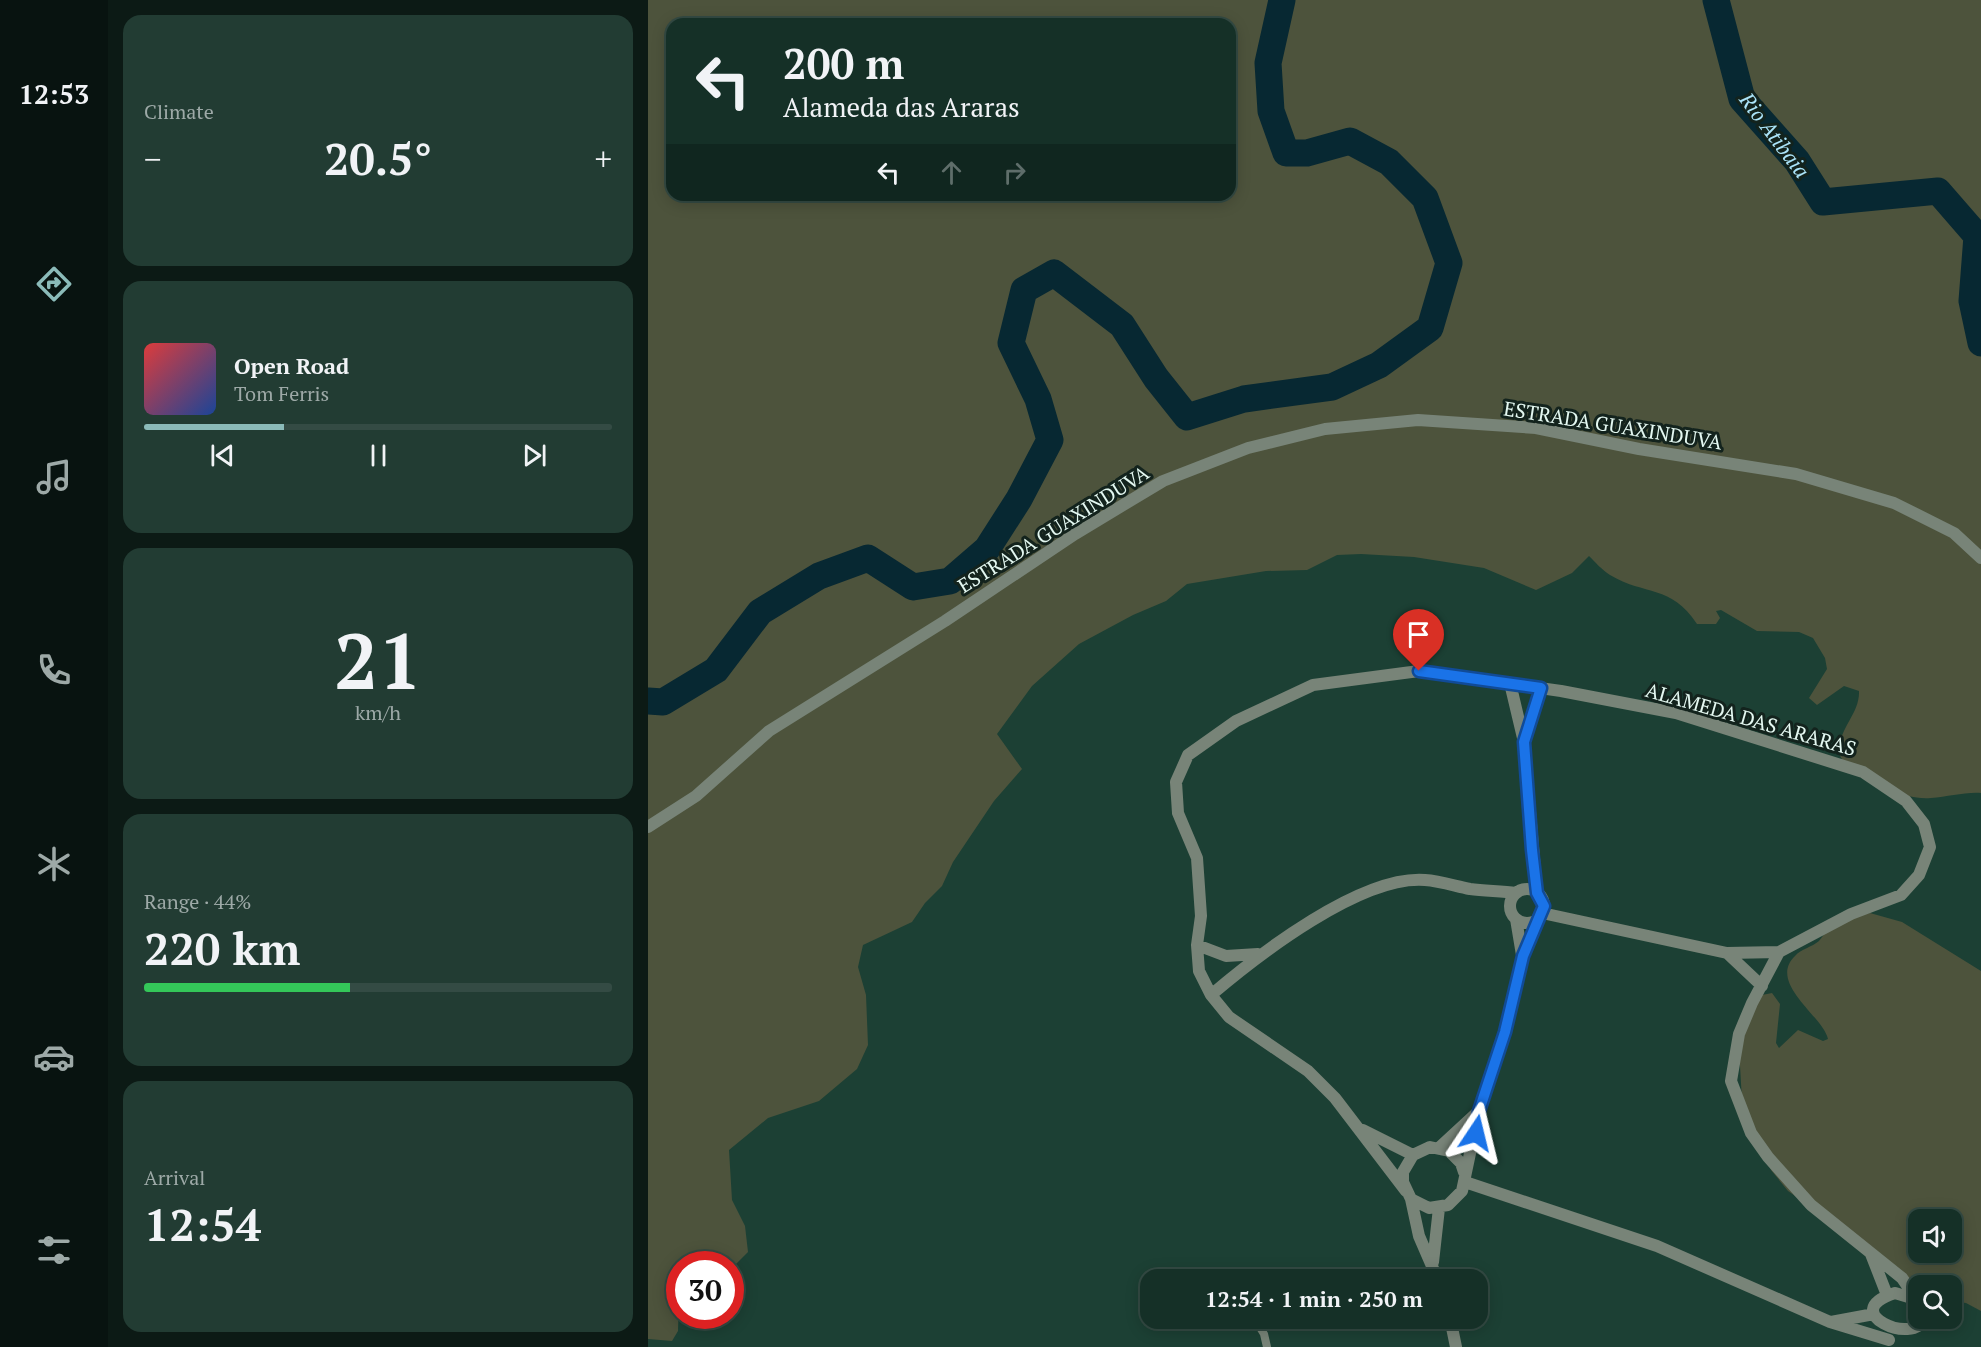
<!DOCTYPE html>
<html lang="en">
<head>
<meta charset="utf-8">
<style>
  body { margin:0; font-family:"PT Serif",serif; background:#223c33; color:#f1f3f6; height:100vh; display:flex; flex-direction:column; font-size:22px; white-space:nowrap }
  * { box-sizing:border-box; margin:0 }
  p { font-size:20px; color:#9da9a7 }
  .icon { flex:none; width:33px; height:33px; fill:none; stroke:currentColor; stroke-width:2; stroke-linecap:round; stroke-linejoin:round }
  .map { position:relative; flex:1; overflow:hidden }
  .panel { display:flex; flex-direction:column; gap:15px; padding:15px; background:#0c1a15; width:540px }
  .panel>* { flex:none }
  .top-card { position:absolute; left:18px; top:18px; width:570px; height:183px; border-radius:18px; box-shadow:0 3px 15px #0003,0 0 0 2px #344b44; background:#153027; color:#f1f3f6; overflow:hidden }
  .fabs { position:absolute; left:1260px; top:1209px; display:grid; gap:12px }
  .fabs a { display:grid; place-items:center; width:54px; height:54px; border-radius:12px; background:#153027; box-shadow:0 3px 15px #0003,0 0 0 2px #344b44; font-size:30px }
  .speed { position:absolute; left:18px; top:1251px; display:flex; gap:12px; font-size:30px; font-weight:700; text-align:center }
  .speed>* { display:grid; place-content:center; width:78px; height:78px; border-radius:50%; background:#153027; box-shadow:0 3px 15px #0003,0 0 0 2px #344b44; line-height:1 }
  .speed .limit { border:9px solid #d22; background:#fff; color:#111 }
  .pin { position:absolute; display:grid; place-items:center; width:51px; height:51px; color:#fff; margin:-62px -26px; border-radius:50% 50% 50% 0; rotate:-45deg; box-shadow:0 0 6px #0007 }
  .pin .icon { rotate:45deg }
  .me { position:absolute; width:66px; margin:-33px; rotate:10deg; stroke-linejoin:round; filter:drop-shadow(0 0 4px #0008) }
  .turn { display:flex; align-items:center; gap:21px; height:126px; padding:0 18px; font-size:27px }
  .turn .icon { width:78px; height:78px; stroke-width:2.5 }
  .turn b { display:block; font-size:42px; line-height:51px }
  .lanes { display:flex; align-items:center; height:57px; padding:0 18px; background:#0003; justify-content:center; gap:30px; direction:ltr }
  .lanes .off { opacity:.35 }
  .big { font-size:45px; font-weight:700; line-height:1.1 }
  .panel .widget { flex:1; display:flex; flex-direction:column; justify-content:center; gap:9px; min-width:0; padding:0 21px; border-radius:18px; background:#223c33 }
  .panel .dial { align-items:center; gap:0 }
  .dial b { font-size:78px; line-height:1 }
  .song { display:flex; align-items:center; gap:18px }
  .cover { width:72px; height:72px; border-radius:9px; background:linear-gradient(135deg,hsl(0 70% 55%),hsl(220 70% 35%)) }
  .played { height:6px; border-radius:3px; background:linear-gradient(90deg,#8bbbb9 30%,#344b44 30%) }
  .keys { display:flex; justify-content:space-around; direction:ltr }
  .heat { display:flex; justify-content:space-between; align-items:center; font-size:33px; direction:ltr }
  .charge { height:9px; border-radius:4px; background:linear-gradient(90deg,#34c759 44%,#344b44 0) }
  .trip { position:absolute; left:492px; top:1269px; width:348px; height:60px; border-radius:18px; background:#153027; box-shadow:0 3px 15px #0003,0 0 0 2px #344b44; font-weight:700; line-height:60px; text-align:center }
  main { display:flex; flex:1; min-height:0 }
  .dock { display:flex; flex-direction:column; width:108px; justify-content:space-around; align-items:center; background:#081310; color:#9da9a7 }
  .dock .icon { width:42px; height:42px }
  .dock .active { color:#8bbbb9 }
  .dock b { font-size:27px; color:#f1f3f6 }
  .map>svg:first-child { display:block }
  .green { fill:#4d533c; fill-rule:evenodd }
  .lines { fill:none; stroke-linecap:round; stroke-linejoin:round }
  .river { stroke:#072832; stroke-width:27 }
  .service { stroke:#788478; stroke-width:8 }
  .minor { stroke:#788478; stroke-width:12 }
  .tertiary { stroke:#788478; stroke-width:12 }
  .route-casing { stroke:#114b97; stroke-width:15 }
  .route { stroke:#1a73e8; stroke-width:10 }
  .labels { text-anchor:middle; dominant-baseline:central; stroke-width:6; stroke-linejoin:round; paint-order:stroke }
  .street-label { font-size:20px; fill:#e4f8f1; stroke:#13231d }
  .water-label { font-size:21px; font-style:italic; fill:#abe4f9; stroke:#13231d }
</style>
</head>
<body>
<main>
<nav class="dock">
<b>12:53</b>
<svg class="icon active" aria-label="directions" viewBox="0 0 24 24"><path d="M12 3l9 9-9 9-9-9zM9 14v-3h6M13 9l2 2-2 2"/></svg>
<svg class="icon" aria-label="music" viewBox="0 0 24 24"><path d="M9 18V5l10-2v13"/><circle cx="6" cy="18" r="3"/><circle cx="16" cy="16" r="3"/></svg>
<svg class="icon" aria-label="phone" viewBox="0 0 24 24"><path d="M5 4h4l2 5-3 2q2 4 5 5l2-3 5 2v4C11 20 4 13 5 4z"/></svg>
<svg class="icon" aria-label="climate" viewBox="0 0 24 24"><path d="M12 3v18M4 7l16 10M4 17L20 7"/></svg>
<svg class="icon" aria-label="car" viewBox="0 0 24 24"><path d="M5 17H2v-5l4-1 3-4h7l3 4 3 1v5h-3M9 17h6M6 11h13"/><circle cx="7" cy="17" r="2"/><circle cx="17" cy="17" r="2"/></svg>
<svg class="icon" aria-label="filters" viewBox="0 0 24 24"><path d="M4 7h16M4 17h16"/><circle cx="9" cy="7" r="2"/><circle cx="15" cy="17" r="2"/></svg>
</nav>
<section class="panel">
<div class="widget"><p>Climate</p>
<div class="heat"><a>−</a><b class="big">20.5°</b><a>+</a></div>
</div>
<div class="widget">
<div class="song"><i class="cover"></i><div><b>Open Road</b><p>Tom Ferris</p></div></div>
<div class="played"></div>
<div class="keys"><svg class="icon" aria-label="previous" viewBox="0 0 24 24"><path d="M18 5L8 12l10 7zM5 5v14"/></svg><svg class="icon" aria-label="pause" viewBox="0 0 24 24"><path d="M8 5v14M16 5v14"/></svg><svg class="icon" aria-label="next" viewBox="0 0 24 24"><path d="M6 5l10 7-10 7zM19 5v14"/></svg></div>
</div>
<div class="widget dial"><b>21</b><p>km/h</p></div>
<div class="widget"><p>Range · 44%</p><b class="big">220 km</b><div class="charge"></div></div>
<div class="widget"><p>Arrival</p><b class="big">12:54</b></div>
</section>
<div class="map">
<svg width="1333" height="1347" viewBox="0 0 1333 1347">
  <rect width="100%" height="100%" fill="#1c4034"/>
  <!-- green -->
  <path class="green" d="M0 0H1333V793C1316 792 1300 797 1283 798 1255 800 1234 785 1211 772 1202 767 1191 761 1191 750 1192 727 1212 713 1211 691L1196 686 1169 705 1161 698 1179 669 1177 658 1165 638 1151 632 1109 631 1073 610 1068 611 1072 618 1068 624H1049C1023 584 997 596 962 575 954 570 947 562 941 556L924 573 888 590 836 568 766 557 713 554 689 555 659 570 618 571 539 584 518 601 485 615 431 644 384 686 349 734 374 769 346 801 305 862 294 886 277 903 264 922 215 945 210 967 218 995 220 1045 209 1069 171 1101 120 1118 81 1150 84 1200 97 1226 100 1252 83 1269 82 1264H32L30 1331 24 1341 0 1339ZM24 24H582V195H24Z
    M1222 913 1254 922 1333 971V1311L1318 1303 1304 1301V1286H1270V1296L1186 1223 1140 1191 1123 1170 1094 1101 1091 1048 1100 1022 1114 995 1124 993 1132 1004 1128 1043 1131 1048 1150 1030 1175 1041 1180 1039C1175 1016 1119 983 1147 956 1153 949 1164 947 1171 941 1176 935 1180 928 1185 922ZM1270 1220H1304V1252H1270Z"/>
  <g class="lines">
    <!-- river -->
    <path class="river" d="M1068 0 1094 99 1149 161 1175 202 1290 191 1329 236 1324 301 1333 343
      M0 701 15 702 68 670 112 612 171 576 220 558 265 587 302 581 339 549 371 499 402 440 390 399 363 343 376 290 406 273 474 325 508 378 539 417 596 399 684 387 731 365 782 328 801 263 777 198 741 162 702 141 659 153H638L623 111 620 63 634 0"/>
    <!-- service -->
    <path class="service" d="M606 1318 616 1334 619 1347"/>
    <!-- minor -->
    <path class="minor" d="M862 683 876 742 889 893
      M876 741 893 688
      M862 906a17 17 0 1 1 34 0a17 17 0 1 1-34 0Z
      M894 913 1079 953 1131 952
      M868 919 874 955
      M549 945 578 956 610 954
      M1079 953 1114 986
      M563 995C610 955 713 875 777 880 792 881 807 886 822 889 837 891 853 891 868 893
      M715 1130 765 1155
      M792 1147 831 1111
      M816 1172 813 1163 801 1151 782 1147 765 1155 755 1172V1182L763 1199 781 1208 800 1205 814 1191 831 1111 857 1032 875 956 889 919
      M817 1182 1009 1246 1182 1322 1241 1340
      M758 1191 687 1098 660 1071 581 1017 563 995 551 971 549 945 553 916 549 858 530 813 528 782 540 755 588 721 665 685 771 671 913 691 1028 713 1215 772 1258 801 1276 824 1282 847 1271 875 1253 895 1203 914 1131 952 1104 1003 1091 1034 1083 1081 1103 1133 1120 1157 1163 1205 1254 1278 1269 1300
      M763 1199 771 1236 790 1280
      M1223 1254 1239 1295
      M785 1262 791 1208
      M1267 1299 1247 1293C1187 1312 1268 1347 1275 1318
      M802 1318 808 1347
      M1183 1322 1226 1314"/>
    <!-- tertiary -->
    <path class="tertiary" d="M0 827 48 796 121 731 297 621 427 534 515 481 600 448 677 429 770 420 888 428 991 449 1148 474 1246 503 1306 533 1333 558"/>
  </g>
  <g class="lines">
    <!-- route casing -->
    <g class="route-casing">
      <path id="route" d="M771 671 893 688 876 742 884 850 889 893 896 906 875 956 857 1032 831 1111 828 1133"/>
    </g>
    <!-- route -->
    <use href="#route" class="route"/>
  </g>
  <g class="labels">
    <!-- street labels -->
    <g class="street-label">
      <text transform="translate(965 425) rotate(9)">ESTRADA GUAXINDUVA</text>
      <text transform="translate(405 529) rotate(-32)">ESTRADA GUAXINDUVA</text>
      <text transform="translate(1103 719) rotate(16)">ALAMEDA DAS ARARAS</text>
    </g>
    <!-- water labels -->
    <g class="water-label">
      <text transform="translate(1127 135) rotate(53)">Rio Atibaia</text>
    </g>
  </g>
</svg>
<div class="fabs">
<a><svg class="icon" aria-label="sound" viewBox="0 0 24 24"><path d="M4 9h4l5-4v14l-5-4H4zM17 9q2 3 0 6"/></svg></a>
<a><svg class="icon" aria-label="search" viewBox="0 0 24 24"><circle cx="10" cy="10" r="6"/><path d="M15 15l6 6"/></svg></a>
</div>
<div class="speed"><div class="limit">30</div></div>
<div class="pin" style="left:771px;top:671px;background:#d93025"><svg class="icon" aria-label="arrive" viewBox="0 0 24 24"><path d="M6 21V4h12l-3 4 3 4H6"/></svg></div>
<svg class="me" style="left:828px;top:1133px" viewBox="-20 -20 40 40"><path d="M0-17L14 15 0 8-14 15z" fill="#1a73e8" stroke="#fff" stroke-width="4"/></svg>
<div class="trip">12:54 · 1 min · 250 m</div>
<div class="top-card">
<div class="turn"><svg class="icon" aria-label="left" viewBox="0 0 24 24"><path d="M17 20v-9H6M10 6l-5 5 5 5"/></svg><div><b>200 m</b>Alameda das Araras</div></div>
<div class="lanes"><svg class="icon" aria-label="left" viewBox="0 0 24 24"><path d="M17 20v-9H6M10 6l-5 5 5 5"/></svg><svg class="icon off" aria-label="ahead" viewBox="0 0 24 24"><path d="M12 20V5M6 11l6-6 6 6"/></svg><svg class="icon off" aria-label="right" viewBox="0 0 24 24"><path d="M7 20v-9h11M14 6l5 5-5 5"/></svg></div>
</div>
</div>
</main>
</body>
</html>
